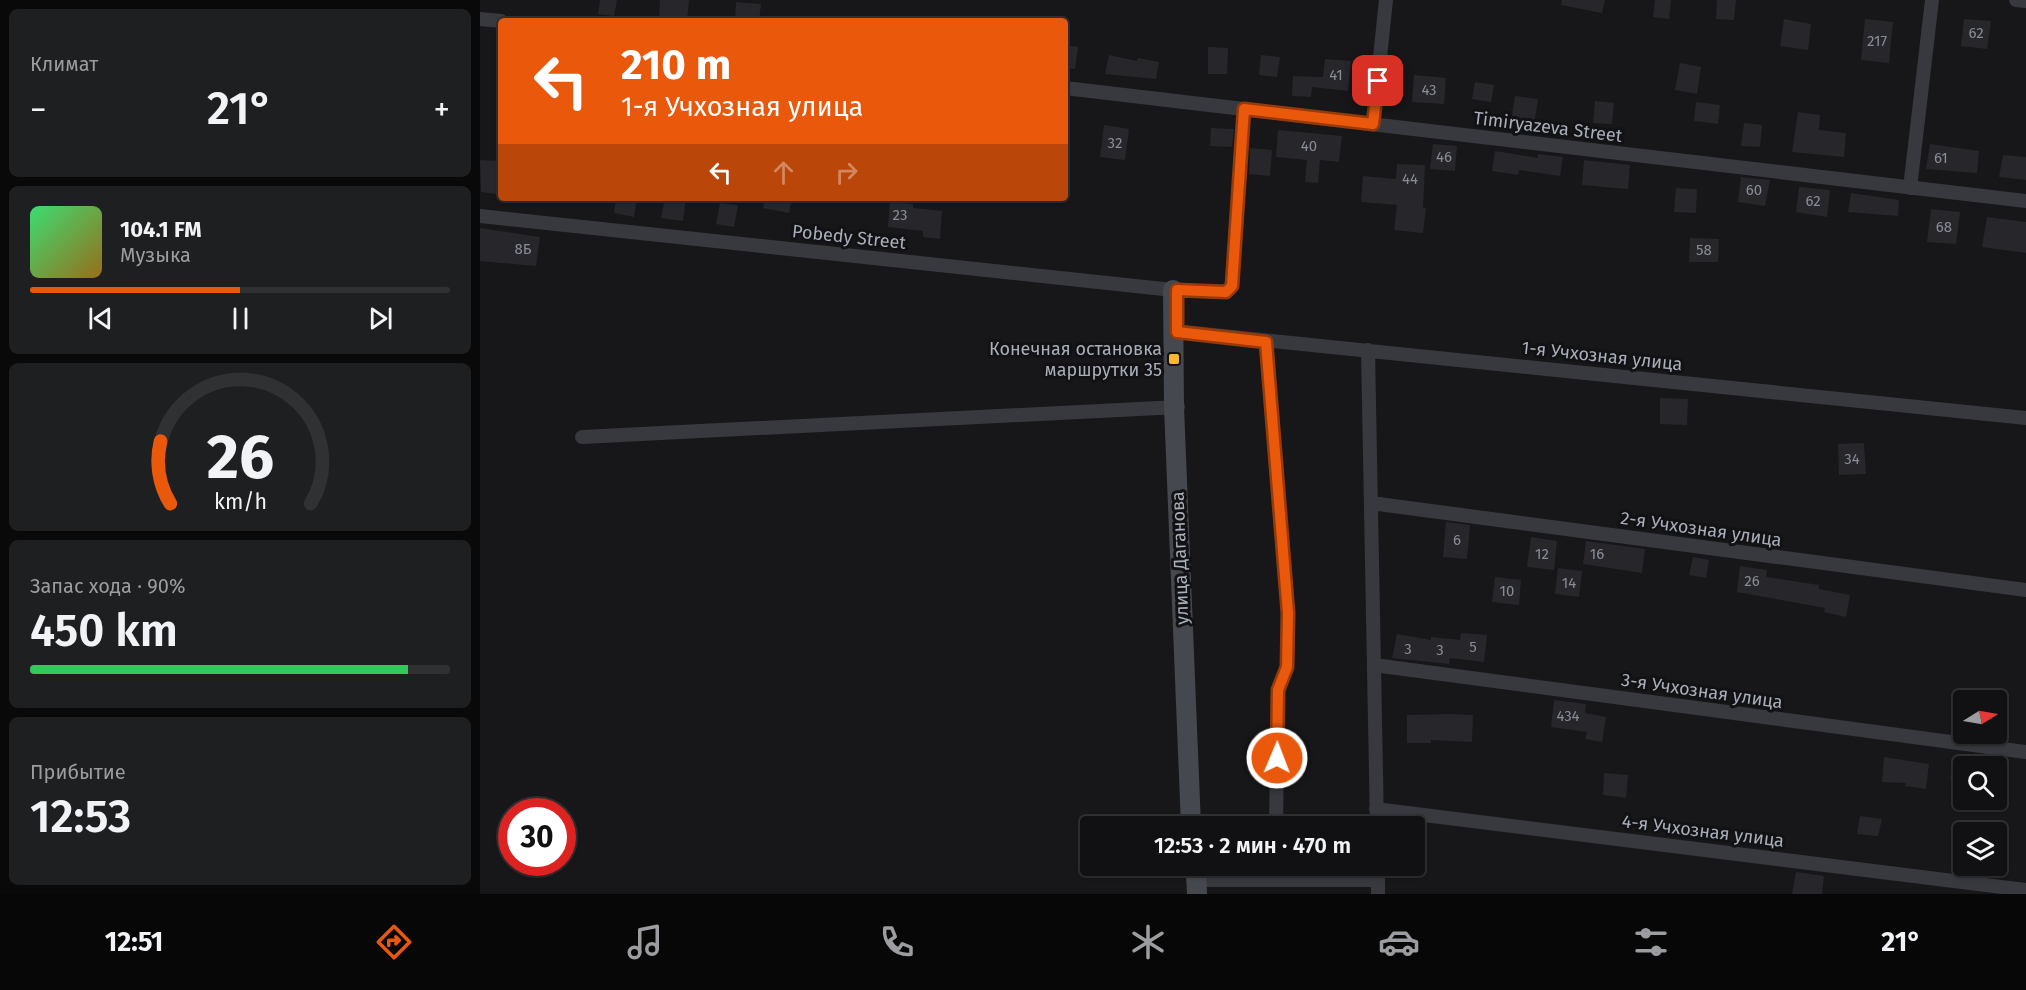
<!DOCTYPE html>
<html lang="ru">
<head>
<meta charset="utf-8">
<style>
  body { margin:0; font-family:"Fira Sans",sans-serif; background:#1e1f21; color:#f1f3f6; height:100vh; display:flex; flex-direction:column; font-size:22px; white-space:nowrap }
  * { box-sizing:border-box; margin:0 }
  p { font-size:20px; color:#9c9da0 }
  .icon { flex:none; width:33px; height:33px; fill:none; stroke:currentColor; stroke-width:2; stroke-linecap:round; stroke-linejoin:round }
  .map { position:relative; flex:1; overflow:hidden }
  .side { display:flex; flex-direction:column; gap:9px; padding:9px; background:#09090a; width:480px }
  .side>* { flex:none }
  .hud { position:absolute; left:18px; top:18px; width:570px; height:183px; border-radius:6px; box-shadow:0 2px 4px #0004,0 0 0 2px #303133; background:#ea580c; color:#fff; overflow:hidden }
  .needle { width:39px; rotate:79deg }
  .tools { position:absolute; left:1473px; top:690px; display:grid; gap:12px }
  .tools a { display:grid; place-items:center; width:54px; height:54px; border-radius:6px; background:#111113; box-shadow:0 2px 4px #0004,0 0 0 2px #303133; font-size:30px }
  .speed { position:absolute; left:18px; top:798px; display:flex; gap:12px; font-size:30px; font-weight:700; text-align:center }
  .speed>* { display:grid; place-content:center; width:78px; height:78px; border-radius:50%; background:#111113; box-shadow:0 2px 4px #0004,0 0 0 2px #303133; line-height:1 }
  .speed .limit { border:9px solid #d22; background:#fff; color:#111 }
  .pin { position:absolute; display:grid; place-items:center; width:51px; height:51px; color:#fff; margin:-26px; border-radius:12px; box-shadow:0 3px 9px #0006 }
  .me { position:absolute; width:66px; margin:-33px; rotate:1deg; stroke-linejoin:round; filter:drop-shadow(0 0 4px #0008) }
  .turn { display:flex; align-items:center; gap:21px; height:126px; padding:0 24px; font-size:27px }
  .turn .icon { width:78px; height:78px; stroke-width:2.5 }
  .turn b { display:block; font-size:42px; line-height:51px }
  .lanes { display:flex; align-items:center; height:57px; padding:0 24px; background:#0003; justify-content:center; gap:30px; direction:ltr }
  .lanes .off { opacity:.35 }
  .big { font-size:45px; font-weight:600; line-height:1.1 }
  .side .widget { flex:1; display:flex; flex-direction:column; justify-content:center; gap:9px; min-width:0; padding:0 21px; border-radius:9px; background:#1e1f21 }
  .side .dial { align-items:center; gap:0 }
  .dial svg { height:156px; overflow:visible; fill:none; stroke:#303133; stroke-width:7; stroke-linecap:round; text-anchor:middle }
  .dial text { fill:#f1f3f6; stroke:none }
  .song { display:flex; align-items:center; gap:18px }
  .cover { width:72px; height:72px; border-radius:9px; background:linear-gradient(135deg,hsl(140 70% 55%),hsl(40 70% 35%)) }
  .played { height:6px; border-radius:3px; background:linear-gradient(90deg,#ea580c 50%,#303133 50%) }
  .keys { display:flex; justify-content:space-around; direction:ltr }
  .heat { display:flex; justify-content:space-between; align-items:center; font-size:33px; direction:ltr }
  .charge { height:9px; border-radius:4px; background:linear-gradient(90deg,#34c759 90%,#303133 0) }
  .trip { position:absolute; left:600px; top:816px; width:345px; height:60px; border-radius:6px; background:#111113; box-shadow:0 2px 4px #0004,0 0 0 2px #303133; font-weight:600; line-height:60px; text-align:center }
  .tabs { display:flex; height:96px; justify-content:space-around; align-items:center; background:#070708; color:#9c9da0 }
  .tabs .icon { width:42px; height:42px }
  .tabs .current { color:#ea580c }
  .tabs b { font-size:27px; color:#f1f3f6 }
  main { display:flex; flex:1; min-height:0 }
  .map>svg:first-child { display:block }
  .building { fill:#27272b }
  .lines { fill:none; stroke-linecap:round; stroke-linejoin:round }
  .street { stroke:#38393f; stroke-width:14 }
  .secondary { stroke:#46484f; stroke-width:20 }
  .route-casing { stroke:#983908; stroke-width:15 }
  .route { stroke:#ea580c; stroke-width:10 }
  .poi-dot { fill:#ffb829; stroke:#121214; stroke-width:2 }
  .labels { text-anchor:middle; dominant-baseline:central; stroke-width:6; stroke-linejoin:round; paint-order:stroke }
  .number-label { font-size:15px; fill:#888c96 }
  .street-label { font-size:18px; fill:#a8aeba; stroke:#121214 }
  .poi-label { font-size:18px; fill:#a8aeba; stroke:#121214; text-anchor:end }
</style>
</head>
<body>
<main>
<section class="side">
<div class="widget"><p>Климат</p>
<div class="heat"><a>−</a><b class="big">21°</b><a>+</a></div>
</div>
<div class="widget">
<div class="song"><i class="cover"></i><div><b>104.1 FM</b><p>Музыка</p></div></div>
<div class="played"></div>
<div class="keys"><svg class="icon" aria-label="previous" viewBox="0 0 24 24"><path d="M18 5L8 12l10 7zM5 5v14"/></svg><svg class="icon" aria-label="pause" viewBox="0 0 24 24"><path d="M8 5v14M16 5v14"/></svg><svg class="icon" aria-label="next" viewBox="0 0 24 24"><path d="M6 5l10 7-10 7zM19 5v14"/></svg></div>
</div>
<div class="widget dial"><svg viewBox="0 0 100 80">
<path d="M14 69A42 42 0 1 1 86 69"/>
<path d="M14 69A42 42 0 0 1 9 37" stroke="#ea580c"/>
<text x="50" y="56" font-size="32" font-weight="700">26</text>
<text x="50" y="72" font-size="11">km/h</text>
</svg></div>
<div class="widget"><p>Запас хода · 90%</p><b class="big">450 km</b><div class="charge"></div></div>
<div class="widget"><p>Прибытие</p><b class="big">12:53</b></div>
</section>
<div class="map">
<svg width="1546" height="894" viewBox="0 0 1546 894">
  <rect width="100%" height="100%" fill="#171719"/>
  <!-- building -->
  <path class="building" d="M120 0H137L134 16 118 14Z
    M180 0H209L207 21H179Z
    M1082 0H1125L1122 13 1081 5Z
    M1175 0H1191L1189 19 1173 17Z
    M1237 0H1256L1254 20 1236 19Z
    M256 2 281 4 279 21H255Z
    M1304 19 1331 24 1328 50 1300 46Z
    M1385 19 1413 22 1409 63 1381 60Z
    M1484 19 1511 21 1507 49 1481 46Z
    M585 45 598 47 595 69 585 68Z
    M728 47 748 48 747 74H728Z
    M629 55 657 61 658 58 679 62 676 79 625 74Z
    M781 55 800 57 797 77 779 75Z
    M845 59 871 61 868 91 832 87 831 97 812 96 813 76 843 77Z
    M1200 63 1221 67 1217 94 1195 90Z
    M934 75 966 78 964 104 932 102Z
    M995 82 1014 85 1011 102 992 99Z
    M1035 96 1058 99 1054 125 1031 122Z
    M1115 101 1134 103 1132 124 1113 123Z
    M1216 102 1240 105 1238 124 1214 121Z
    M1318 112 1340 115 1339 130 1366 133 1364 157 1312 152Z
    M1264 123 1282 125 1280 147 1261 146Z
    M624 125 649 129 645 160 620 157Z
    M731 128 754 129 752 147 730 146Z
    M798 130 862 136 859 162 840 160 838 183 825 182 827 160 796 157Z
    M953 144 977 146 975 171 950 169Z
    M1450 144 1499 151 1497 173 1446 169Z
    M770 148 792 150 790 176 769 174Z
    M1015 151 1058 158V154L1083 157 1080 176 1039 170 1038 175 1012 171Z
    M1523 155 1546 157V180L1519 177Z
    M0 160 21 161V195L1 192Z
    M1104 160 1150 165 1148 189 1102 185Z
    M917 164 945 165 943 208H946L943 233 914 230 917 205 881 202 883 176 916 179Z
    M1261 177 1290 180 1285 206 1258 202Z
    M1319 187 1350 190 1347 217 1316 212Z
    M1196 188 1217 189 1216 213 1194 212Z
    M1371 193 1419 200 1418 216 1368 212Z
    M136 198H157L154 217 134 213Z
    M185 198H206L203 221 181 218Z
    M285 198H312L309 213 283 208Z
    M410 201 433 204V208L462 211 460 239 443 237V231L408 227Z
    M240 203 258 205 254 227 236 224Z
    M1451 209 1480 212 1476 244 1447 242Z
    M1507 217 1546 222V253L1502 247Z
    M0 228 60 237 56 266 0 261Z
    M1210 238 1239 239 1238 262H1209Z
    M1180 398 1208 399 1207 425 1180 424Z
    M1384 443 1386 474 1359 475 1358 444Z
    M966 522 990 525 987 559 963 557Z
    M1051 537 1077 541 1074 570 1047 567Z
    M1106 541 1165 549 1162 573 1103 564Z
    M1213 557 1229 560 1226 578 1209 575Z
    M1260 566 1287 570 1286 577 1339 585V589L1370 595 1366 617 1344 612 1345 608 1257 592Z
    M1078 568 1102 571 1099 597 1075 594Z
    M1015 577 1041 580 1039 605 1012 602Z
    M981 633 1007 635 1004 662 970 658 969 664 912 658 917 634 951 640V637L980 640Z
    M1074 700 1106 704 1105 713 1126 717 1122 742 1105 739 1107 732 1071 727Z
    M969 714 993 715 992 742 951 740V743H927V715Z
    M1404 757 1449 764 1446 789 1425 786 1426 783 1402 782Z
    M1473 758 1484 759V781L1470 779Z
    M1124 773 1148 775 1146 798 1123 795Z
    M1380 816 1402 819 1398 836 1377 834Z
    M1316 872 1344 876 1342 894H1312Z"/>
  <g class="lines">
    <!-- street -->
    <path class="street" d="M1536 0 1546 1
      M0 19 21 21
      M585 88 1546 201
      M893 124 906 0
      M1430 188 1452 0
      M0 216 693 290 745 292 752 286 764 109
      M694 331 1546 418
      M786 342 808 613 807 667 798 690 796 826
      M888 350 897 826
      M102 437 698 407
      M891 503 1546 590
      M894 665 1546 752
      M896 809 1546 890
      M898 866V894
      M713 880H898"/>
    <!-- secondary -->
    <path class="secondary" d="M693 290 694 407 711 826
      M716 866 717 894"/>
  </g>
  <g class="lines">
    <!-- route casing -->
    <g class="route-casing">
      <path id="route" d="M797 758 798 690 807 667 808 613 786 342 697 332V290L746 292 752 286 764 109 893 124 898 81"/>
    </g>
    <!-- route -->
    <use href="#route" class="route"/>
  </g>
  <!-- markers -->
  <rect class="poi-dot" x="688" y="353" width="12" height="12" rx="3"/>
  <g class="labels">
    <!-- number labels -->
    <g class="number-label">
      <text x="1496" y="33">62</text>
      <text x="1397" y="41">217</text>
      <text x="856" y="75">41</text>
      <text x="949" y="90">43</text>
      <text x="635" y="143">32</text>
      <text x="829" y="146">40</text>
      <text x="964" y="157">46</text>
      <text x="1461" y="158">61</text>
      <text x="930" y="179">44</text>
      <text x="1274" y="190">60</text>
      <text x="1333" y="201">62</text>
      <text x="420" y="215">23</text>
      <text x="1464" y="227">68</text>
      <text x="43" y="249">8Б</text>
      <text x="1224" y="250">58</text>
      <text x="1372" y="459">34</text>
      <text x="977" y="540">6</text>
      <text x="1062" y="554">12</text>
      <text x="1117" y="554">16</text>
      <text x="1272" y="581">26</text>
      <text x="1089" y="583">14</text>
      <text x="1027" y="591">10</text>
      <text x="993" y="647">5</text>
      <text x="928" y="649">3</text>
      <text x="960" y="650">3</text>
      <text x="1088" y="716">434</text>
    </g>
    <!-- street labels -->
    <g class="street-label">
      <text transform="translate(1068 127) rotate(7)">Timiryazeva Street</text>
      <text transform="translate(369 237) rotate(6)">Pobedy Street</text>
      <text transform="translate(1122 356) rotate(6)">1-я Учхозная улица</text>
      <text transform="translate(1221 529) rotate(8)">2-я Учхозная улица</text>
      <text transform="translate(700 558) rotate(-92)">улица Даганова</text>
      <text transform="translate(1222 691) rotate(8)">3-я Учхозная улица</text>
      <text transform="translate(1223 831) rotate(7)">4-я Учхозная улица</text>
    </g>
    <!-- poi labels -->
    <g class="poi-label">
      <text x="682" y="349">Конечная остановка<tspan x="682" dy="21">маршрутки 35</tspan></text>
    </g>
  </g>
</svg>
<div class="tools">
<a><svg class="needle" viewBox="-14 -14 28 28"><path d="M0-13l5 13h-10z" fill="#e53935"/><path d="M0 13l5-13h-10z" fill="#9c9da0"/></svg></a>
<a><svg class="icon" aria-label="search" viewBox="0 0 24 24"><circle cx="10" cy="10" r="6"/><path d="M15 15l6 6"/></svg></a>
<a><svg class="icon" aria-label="layers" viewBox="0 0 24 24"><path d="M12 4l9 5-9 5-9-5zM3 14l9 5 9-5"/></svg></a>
</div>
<div class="speed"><div class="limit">30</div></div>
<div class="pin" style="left:898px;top:81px;background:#d93025"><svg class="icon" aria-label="arrive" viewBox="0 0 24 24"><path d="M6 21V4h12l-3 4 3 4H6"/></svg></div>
<svg class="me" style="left:797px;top:758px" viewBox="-20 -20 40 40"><circle r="17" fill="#ea580c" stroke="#fff" stroke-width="3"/><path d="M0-11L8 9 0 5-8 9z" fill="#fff"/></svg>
<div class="trip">12:53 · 2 мин · 470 m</div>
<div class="hud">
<div class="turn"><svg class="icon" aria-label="left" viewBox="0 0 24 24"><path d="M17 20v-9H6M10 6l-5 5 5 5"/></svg><div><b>210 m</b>1-я Учхозная улица</div></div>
<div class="lanes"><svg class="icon" aria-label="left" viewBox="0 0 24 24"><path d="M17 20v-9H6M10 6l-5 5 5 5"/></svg><svg class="icon off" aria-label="ahead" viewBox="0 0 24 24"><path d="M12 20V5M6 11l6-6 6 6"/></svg><svg class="icon off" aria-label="right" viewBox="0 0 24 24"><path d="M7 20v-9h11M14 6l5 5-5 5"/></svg></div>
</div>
</div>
</main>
<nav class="tabs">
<b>12:51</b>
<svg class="icon current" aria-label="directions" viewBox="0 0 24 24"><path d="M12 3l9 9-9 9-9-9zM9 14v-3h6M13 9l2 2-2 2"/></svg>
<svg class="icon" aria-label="music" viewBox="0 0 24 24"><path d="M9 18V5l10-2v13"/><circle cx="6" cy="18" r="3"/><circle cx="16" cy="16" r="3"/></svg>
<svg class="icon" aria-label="phone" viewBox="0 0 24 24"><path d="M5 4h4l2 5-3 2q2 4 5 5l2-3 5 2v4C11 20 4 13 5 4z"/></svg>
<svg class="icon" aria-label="climate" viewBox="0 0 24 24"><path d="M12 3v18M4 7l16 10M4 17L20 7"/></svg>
<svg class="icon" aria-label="car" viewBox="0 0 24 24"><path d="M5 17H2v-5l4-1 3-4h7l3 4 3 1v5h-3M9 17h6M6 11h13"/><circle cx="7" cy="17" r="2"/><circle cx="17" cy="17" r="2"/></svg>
<svg class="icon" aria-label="filters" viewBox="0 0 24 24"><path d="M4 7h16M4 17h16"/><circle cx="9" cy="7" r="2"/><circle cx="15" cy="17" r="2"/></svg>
<b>21°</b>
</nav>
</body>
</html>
